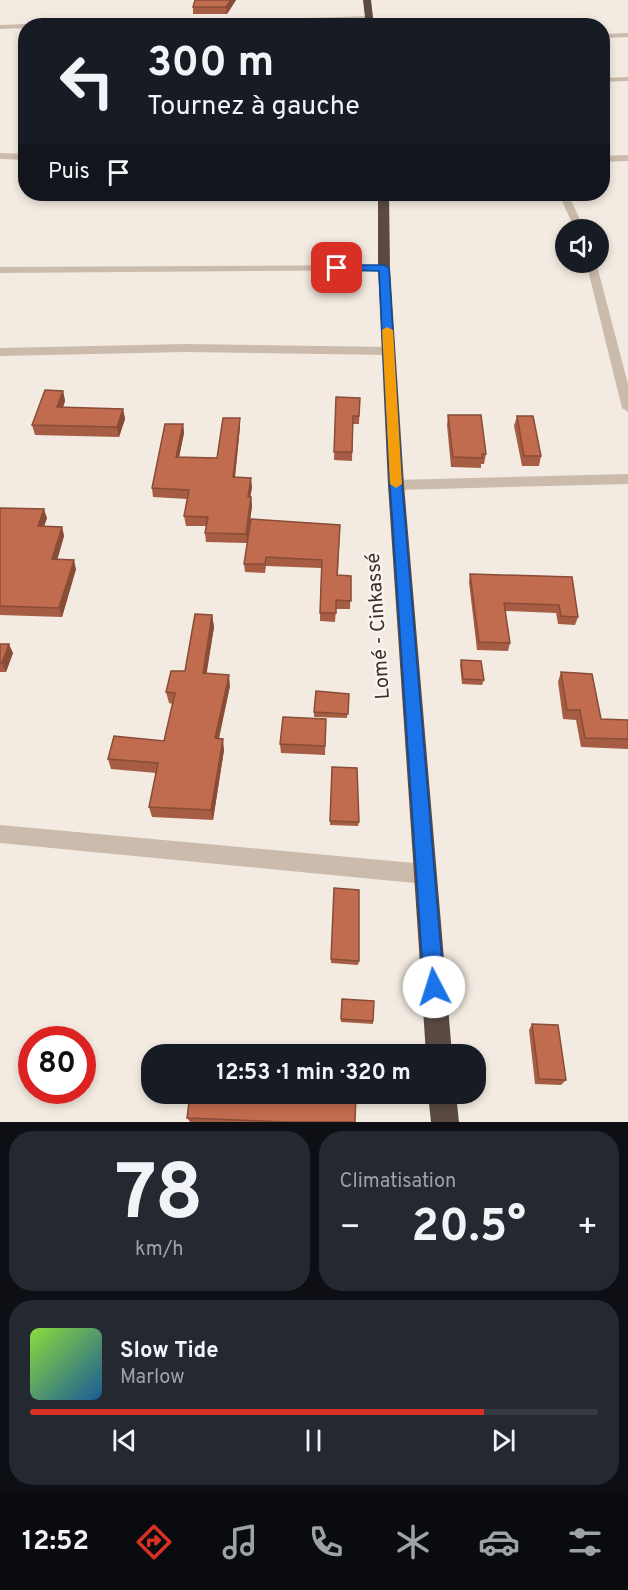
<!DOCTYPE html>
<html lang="fr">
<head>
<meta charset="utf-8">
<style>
  body { margin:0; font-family:Overpass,sans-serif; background:#242831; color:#f1f3f6; height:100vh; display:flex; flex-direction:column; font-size:22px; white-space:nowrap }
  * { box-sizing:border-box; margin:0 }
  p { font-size:20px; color:#9ea1a6 }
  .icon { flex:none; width:33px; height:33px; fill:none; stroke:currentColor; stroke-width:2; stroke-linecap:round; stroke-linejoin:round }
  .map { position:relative; height:1122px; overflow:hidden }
  .sheet { display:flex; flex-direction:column; gap:9px; padding:9px; background:#0d0f14; flex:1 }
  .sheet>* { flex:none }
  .top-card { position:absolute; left:18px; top:18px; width:592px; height:183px; border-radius:24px; box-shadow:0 3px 9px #0003; background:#171b24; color:#f1f3f6; overflow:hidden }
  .controls { position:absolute; left:555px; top:219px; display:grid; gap:12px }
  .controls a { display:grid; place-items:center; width:54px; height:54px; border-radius:50%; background:#171b24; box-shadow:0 3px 9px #0003; font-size:30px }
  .speed { position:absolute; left:18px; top:1026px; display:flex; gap:12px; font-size:30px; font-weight:700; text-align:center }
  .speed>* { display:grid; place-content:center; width:78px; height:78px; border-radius:50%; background:#171b24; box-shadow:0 3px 9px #0003; line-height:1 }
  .speed .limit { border:9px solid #d22; background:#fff; color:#111 }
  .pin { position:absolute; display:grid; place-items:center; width:51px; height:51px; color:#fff; margin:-26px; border-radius:12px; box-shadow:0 3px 9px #0006 }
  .me { position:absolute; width:66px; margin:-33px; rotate:355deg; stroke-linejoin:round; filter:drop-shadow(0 0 4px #0008) }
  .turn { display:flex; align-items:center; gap:21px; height:126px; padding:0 30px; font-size:27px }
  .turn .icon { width:78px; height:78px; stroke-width:2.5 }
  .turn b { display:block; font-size:42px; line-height:51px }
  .then { display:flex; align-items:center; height:57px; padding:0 30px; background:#0003; gap:12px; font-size:22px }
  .big { font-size:45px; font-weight:700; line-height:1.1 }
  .sheet .widget { flex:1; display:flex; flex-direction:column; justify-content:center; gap:9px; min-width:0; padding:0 21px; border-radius:24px; background:#242831 }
  .sheet .dial { align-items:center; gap:0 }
  .dial b { font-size:78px; line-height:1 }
  .song { display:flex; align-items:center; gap:18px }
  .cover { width:72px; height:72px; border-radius:9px; background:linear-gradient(135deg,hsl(90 70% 55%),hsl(210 70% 35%)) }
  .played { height:6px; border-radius:3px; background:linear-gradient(90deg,#d93025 80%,#363941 80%) }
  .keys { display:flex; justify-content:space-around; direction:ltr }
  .heat { display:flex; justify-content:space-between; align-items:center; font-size:33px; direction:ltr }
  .sheet .tiles { flex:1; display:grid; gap:9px; grid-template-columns:1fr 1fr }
  .widget:last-child { grid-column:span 2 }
  .trip { position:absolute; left:141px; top:1044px; width:345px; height:60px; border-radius:24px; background:#171b24; box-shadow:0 3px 9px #0003; font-weight:700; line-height:60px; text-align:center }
  .menu { display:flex; height:96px; justify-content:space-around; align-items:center; background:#090b0e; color:#9ea1a6 }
  .menu .icon { width:42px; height:42px }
  .menu .selected { color:#d93025 }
  .menu b { font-size:27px; color:#f1f3f6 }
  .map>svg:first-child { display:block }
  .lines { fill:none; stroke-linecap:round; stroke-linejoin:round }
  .minor { fill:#cbbbad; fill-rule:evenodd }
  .highway { fill:#5a4a43; fill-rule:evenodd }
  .wall { fill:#a75d44 }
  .shaded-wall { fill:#884c37 }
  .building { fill:#c26c4f; stroke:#884c37; stroke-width:1.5 }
  .route { fill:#1a73e8; stroke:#114b97; stroke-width:1.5 }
  .slow { fill:#f59e0b }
  .labels { text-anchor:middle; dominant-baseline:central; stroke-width:4.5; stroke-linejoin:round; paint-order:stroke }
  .street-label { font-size:20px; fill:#3a302b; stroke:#faf5ee }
</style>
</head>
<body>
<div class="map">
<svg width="628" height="1122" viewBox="0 0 628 1122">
  <rect width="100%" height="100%" fill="#f3ebe1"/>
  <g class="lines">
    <!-- minor -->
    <path class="minor" d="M371 16 369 19 147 26H54Z
      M0 25 26 24 29 26H26V28L0 29Z
      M628 33V37L603 38V34Z
      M628 77V81L603 82V78Z
      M0 153 26 154V160L0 159Z
      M628 155V161L603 162V156Z
      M559 194H568L585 230H575Z
      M586 262H596L628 384V412L622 408Z
      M384 265 389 268 388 270 0 273V267Z
      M186 344 389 347 395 351 389 355 186 352 0 356V348Z
      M628 474V484L396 490 389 485 396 480Z
      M0 825 425 864 432 867 435 874 432 881 425 884 0 843Z"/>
    <!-- highway -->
    <path class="highway" d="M363 0H371L374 26H366Z
      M378 194H389L390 268 404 485 452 1054H426L388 485 378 268Z
      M428 1094H456L459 1122H431Z"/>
  </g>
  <!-- wall -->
  <path class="wall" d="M195 0H236L227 14H193V7Z
    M63 391 65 401 63 407 123 409 125 419 119 437 35 435 32 425Z
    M336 397 360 398 359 424H353L352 461 334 460Z
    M448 415 486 454 484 464H481V468L451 467 447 425Z
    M517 416 541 456 539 466H522L514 426Z
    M240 418V427L235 477 252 487 250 497H251L252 506 247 543 206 542 205 533 206 526H186L184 516 187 499 153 497 152 488 183 424 184 433 179 457 217 458Z
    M0 508 47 518 44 526 62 527 64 536 57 559 76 569 62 617 0 615Z
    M340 525 338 575 351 576 350 609H336L335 622 320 621 321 568 266 566 265 573 245 572 244 564Z
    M470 574 572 577 578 617 575 625 558 624 556 613 505 611 510 643 508 651 477 650 469 582Z
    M212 615 214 627 206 673 230 686 219 739 224 750 213 820 152 817 149 807 156 773 111 769 108 759 164 741 173 704 169 703 166 692 185 671Z
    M0 644 13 653 6 672H0Z
    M461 660 484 680 482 685 462 684 460 665Z
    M561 672 601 719 628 720V749L581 747 576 720 563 719 558 682Z
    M349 694 347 718 314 717V712Z
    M326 719 325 755 281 753 280 744Z
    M332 767 359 822 358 826 330 825Z
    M334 888 359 961 358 965 331 963Z
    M342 999 373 1021V1024L341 1022Z
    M532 1024 566 1080 561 1085 535 1084 529 1030Z
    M187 1118 355 1122H190Z"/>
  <!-- shaded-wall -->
  <path class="shaded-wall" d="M231 0H236L227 14 226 7Z
    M63 391 65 401 60 417 57 407Z
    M123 409 125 419 119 437 117 427Z
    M240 418V427L234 486 233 477Z
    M183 424 184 433 177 467 176 457Z
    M251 478 252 487 249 506 248 497Z
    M251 497 252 506 247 543 246 534Z
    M44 509 47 518 41 535 38 526Z
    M62 527 64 536 55 568 52 559Z
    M74 560 76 569 62 617 59 608Z
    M212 615 214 627 205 684 203 673Z
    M9 644 13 653 6 672 2 663Z
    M229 675 230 686 216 749 215 738Z
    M223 739 224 750 213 820 211 810Z"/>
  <!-- building -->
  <path class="building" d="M195 0H231L226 7H193Z
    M45 390 63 391 57 407 123 409 117 427 32 425Z
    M336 397 360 398 359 416H353L352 452H334Z
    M448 415H481L486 454H482V458L453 457Z
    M517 416H533L541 456H524Z
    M223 418H240L233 477 251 478 248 497H251L246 534 205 533 208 517 184 516 189 490 152 488 165 424H183L176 457 217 458Z
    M0 508 44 509 38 526 62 527 52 559 74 560 59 608 0 606Z
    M251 519 340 525 337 575 351 576V601L336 600V613H320L322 560 266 557 265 564H244Z
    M470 574 572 577 578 617 561 616 559 605 504 603 510 643 479 642Z
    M195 614 212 615 203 673 229 675 215 738 223 739 211 810 149 807 158 763 108 759 114 736 164 741 175 693 166 692 171 671H185Z
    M0 644H9L2 663H0Z
    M461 660 481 661 484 680 463 679Z
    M561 672 592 674 601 719 628 720V739L585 738 580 710H567Z
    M316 691 349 694 348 714 314 712Z
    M283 717 326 719 325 746 280 744Z
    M332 767 357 768 359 822 330 821Z
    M334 888 359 890V961L331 959Z
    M342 999 374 1001 373 1021 341 1019Z
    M532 1024 558 1025 566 1080 539 1079Z
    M190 1094H356L355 1122H286L187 1118Z"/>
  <!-- route -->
  <path class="route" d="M337 265H384L389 268 402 485 444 987 441 994 434 997 427 994 424 987 390 485 379 271 333 270 332 268Z"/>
  <!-- slow -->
  <path class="slow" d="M387 327 393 330 402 484 396 488 390 484 382 330Z"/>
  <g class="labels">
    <!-- street labels -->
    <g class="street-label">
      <text transform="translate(379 626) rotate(-94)">Lomé - Cinkassé</text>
    </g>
  </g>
</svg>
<div class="controls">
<a><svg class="icon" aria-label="sound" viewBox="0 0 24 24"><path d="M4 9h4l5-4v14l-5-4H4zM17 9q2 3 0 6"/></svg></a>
</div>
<div class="speed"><div class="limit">80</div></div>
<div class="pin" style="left:337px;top:268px;background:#d93025"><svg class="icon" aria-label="arrive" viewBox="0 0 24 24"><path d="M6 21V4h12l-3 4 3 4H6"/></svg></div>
<svg class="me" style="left:434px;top:987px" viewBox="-20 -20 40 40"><circle r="19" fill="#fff"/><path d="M0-13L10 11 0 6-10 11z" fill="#1a73e8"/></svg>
<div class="trip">12:53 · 1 min · 320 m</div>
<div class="top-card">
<div class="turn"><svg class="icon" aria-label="left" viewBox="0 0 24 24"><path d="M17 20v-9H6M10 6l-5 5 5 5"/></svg><div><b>300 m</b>Tournez à gauche</div></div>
<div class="then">Puis<svg class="icon" aria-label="arrive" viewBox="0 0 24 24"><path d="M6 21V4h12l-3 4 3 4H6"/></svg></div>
</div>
</div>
<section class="sheet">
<div class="tiles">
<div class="widget dial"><b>78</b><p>km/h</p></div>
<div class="widget"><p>Climatisation</p>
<div class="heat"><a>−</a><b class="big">20.5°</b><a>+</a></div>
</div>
<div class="widget">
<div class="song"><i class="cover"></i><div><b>Slow Tide</b><p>Marlow</p></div></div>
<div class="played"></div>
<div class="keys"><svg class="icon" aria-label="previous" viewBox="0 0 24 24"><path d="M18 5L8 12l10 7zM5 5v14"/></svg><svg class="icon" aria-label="pause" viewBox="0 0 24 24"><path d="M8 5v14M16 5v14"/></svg><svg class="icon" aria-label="next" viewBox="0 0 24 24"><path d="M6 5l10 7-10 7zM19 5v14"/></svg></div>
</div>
</div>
</section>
<nav class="menu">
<b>12:52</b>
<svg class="icon selected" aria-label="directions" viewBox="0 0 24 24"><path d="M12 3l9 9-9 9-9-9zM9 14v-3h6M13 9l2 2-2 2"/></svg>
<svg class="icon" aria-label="music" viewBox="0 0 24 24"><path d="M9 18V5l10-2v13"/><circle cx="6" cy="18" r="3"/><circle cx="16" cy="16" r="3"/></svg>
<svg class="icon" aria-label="phone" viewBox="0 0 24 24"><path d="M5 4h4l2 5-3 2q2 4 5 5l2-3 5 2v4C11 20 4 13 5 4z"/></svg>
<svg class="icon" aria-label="climate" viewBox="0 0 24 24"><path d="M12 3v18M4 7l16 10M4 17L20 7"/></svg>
<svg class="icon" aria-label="car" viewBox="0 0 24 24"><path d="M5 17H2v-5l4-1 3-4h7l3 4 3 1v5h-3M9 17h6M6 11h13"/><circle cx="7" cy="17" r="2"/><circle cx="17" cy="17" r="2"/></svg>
<svg class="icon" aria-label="filters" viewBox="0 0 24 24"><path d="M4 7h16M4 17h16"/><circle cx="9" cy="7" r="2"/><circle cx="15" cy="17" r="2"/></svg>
</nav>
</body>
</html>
